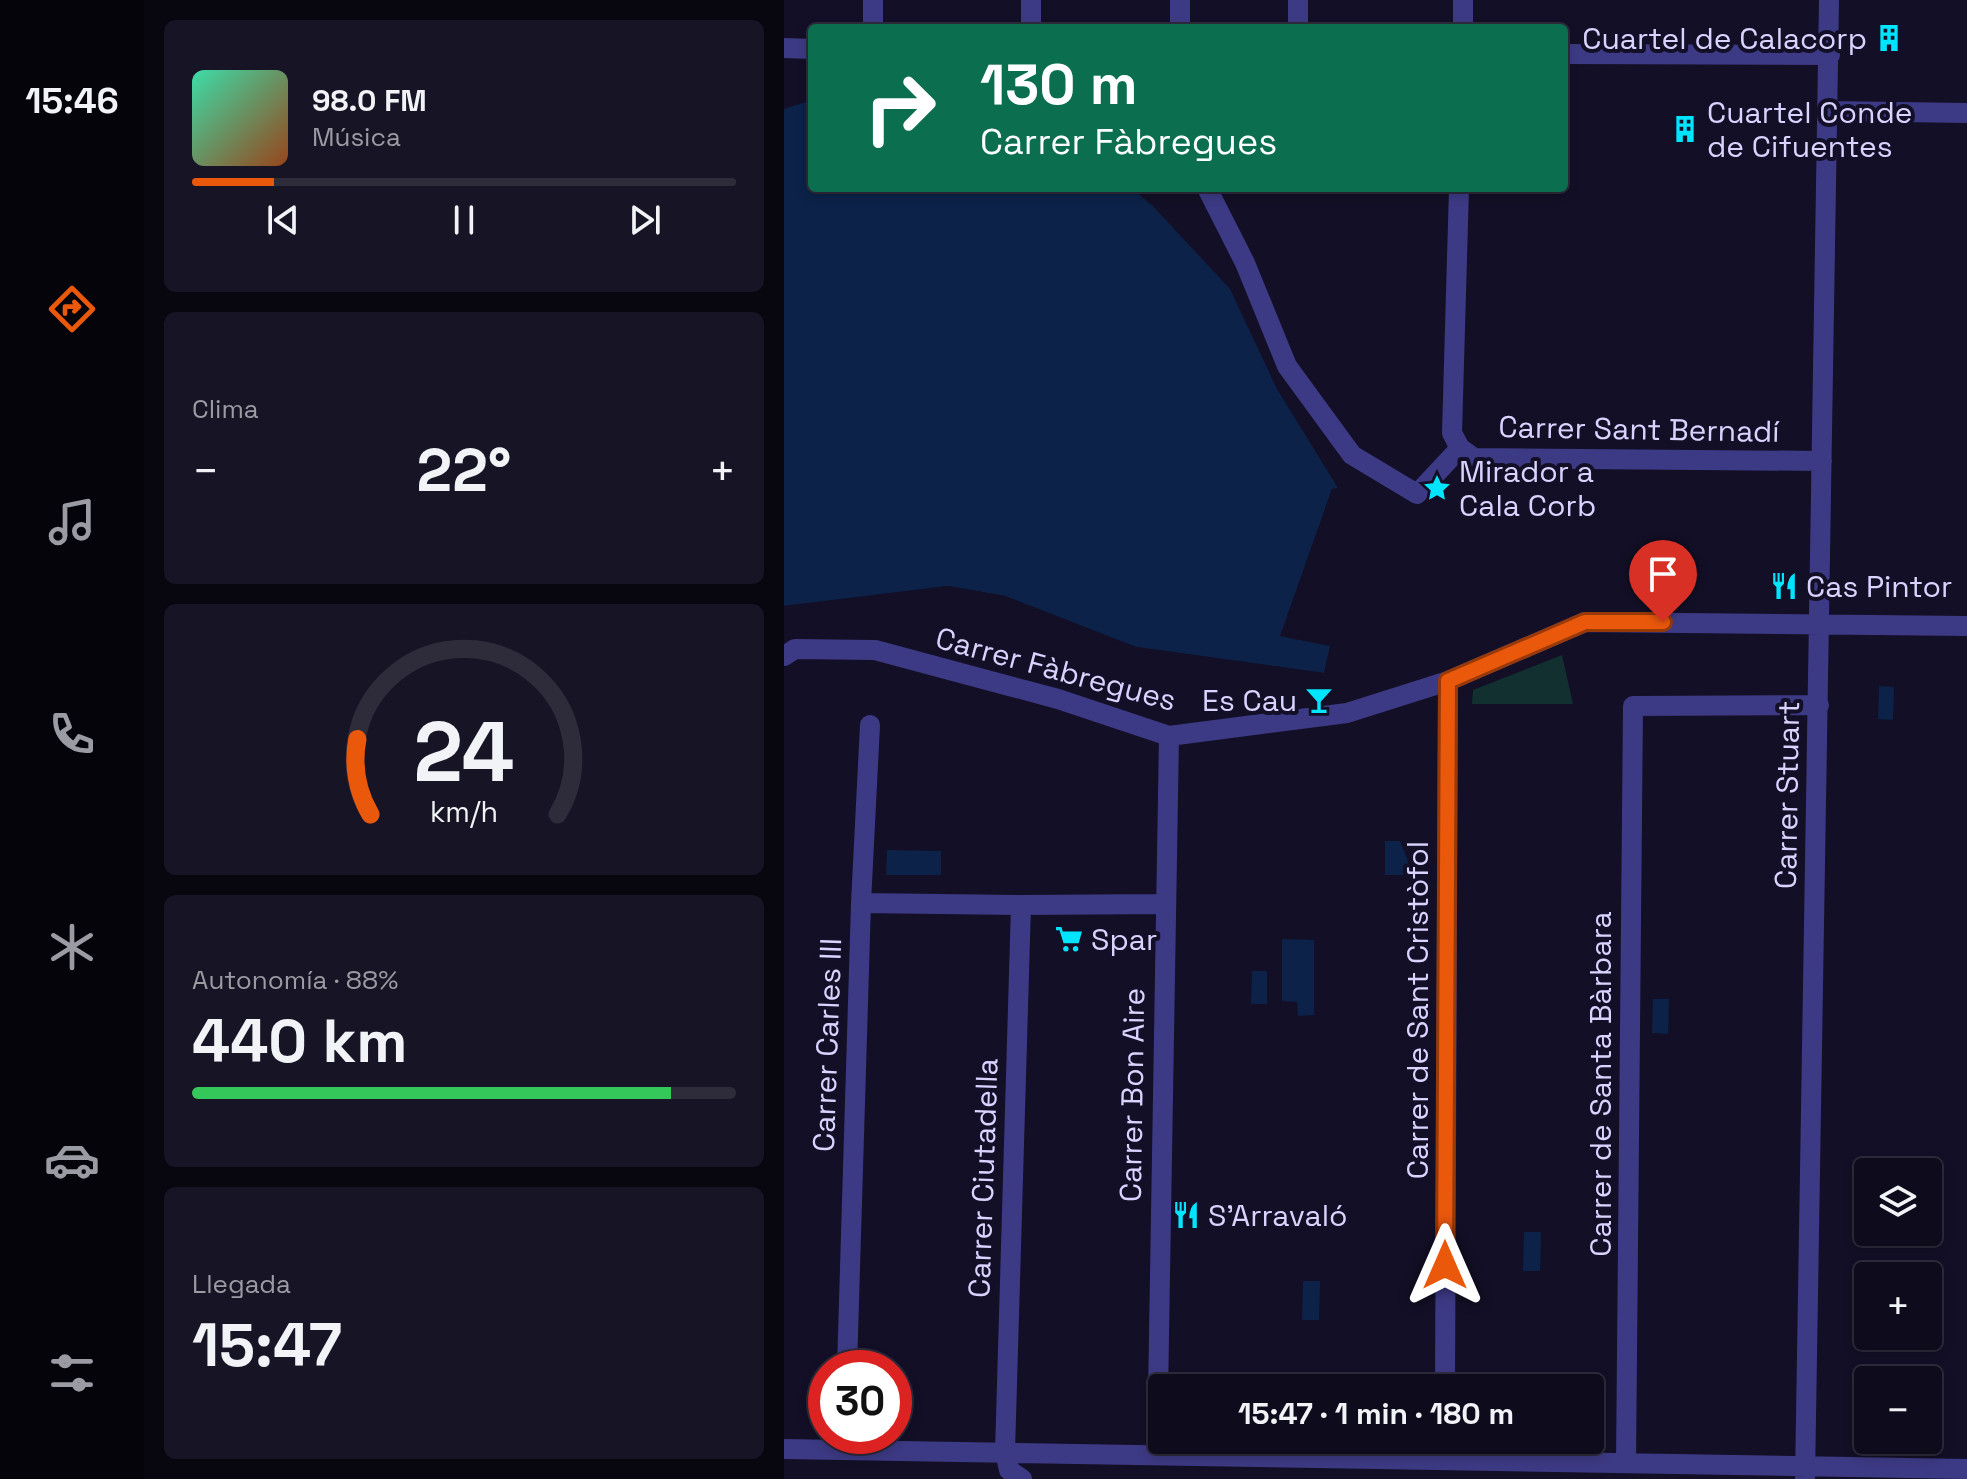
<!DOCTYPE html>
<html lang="es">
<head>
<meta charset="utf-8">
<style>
  body { margin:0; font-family:"Space Grotesk",sans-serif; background:#171425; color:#f1f3f6; height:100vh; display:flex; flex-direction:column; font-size:30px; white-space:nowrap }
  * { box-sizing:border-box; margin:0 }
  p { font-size:26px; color:#9b9ba3 }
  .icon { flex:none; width:44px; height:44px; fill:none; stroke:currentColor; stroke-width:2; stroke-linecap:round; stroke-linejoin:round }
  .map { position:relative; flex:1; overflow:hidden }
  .details { display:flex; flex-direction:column; gap:20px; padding:20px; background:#08060f; width:640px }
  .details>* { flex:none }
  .banner { position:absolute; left:24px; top:24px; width:760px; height:168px; border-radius:8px; box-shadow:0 4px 12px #0003,0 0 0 2px #2e2b3b; background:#0b6e4f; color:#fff; overflow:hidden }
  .controls { position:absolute; left:1070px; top:1158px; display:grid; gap:16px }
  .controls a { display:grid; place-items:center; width:88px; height:88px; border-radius:8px; background:#0e0b1c; box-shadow:0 4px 12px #0003,0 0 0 2px #2e2b3b; font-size:40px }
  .speed { position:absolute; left:24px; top:1350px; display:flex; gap:16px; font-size:40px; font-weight:700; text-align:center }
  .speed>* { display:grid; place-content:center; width:104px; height:104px; border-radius:50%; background:#0e0b1c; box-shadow:0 4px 12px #0003,0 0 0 2px #2e2b3b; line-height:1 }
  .speed .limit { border:12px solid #d22; background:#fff; color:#111 }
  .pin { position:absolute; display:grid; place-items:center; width:68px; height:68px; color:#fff; margin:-82px -34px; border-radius:50% 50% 50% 0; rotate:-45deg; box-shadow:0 0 8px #0007 }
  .pin .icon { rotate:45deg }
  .me { position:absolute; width:88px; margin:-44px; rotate:0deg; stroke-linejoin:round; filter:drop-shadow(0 0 6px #0008) }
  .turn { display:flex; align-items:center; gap:28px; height:168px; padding:0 40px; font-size:36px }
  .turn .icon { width:104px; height:104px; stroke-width:2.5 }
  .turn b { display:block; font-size:56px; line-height:68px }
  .big { font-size:60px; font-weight:800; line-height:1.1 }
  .details .card { flex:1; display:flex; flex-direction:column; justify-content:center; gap:12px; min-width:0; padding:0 28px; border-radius:12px; background:#171425 }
  .details .dial { align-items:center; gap:0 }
  .dial svg { height:208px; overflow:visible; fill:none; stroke:#2e2b3b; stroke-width:7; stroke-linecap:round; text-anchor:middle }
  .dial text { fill:#f1f3f6; stroke:none }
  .song { display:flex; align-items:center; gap:24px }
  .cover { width:96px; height:96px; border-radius:12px; background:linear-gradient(135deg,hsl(160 70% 55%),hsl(20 70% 35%)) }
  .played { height:8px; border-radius:4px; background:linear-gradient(90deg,#ea580c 15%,#2e2b3b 15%) }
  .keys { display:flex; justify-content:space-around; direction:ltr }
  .heat { display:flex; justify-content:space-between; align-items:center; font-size:44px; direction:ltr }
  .charge { height:12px; border-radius:6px; background:linear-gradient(90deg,#34c759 88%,#2e2b3b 0) }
  .trip { position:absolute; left:364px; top:1374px; width:456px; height:80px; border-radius:8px; background:#0e0b1c; box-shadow:0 4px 12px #0003,0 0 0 2px #2e2b3b; font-weight:800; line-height:80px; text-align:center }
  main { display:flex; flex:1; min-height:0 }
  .menu { display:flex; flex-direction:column; width:144px; justify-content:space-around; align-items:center; background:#06040b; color:#9b9ba3 }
  .menu .icon { width:56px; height:56px }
  .menu .on { color:#ea580c }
  .menu b { font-size:36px; color:#f1f3f6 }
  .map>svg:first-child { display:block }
  .green { fill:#12302f }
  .water { fill:#0c2248 }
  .pier { fill:#130f26 }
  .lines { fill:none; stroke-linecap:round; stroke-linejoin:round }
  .pedestrian { stroke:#3d3a85; stroke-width:20 }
  .minor { stroke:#3d3a85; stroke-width:20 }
  .route-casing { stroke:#983908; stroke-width:20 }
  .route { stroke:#ea580c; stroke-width:14 }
  .labels { text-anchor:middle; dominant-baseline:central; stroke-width:8; stroke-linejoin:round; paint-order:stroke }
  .poi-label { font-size:30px; fill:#d9d4ff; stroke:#130f26; text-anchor:start }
  .street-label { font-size:30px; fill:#d9d4ff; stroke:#130f26 }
</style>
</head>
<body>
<main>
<nav class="menu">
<b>15:46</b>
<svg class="icon on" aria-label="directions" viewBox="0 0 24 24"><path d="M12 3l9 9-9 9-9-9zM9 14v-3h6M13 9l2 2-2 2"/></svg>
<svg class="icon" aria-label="music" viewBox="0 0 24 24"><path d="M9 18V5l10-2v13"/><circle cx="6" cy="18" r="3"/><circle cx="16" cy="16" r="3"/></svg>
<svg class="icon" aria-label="phone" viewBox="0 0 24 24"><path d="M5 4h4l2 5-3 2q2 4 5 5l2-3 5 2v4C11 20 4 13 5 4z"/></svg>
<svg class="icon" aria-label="climate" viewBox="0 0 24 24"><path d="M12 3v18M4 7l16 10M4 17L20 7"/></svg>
<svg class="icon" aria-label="car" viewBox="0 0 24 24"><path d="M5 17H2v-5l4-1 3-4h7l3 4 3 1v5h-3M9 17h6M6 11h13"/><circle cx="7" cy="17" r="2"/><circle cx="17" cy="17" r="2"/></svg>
<svg class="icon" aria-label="filters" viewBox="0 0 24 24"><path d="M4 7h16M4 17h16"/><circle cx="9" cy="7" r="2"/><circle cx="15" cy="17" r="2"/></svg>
</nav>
<section class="details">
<div class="card">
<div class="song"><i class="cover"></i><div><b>98.0 FM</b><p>Música</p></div></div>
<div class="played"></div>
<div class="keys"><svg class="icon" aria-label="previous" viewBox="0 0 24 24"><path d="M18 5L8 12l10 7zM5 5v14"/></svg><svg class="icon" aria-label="pause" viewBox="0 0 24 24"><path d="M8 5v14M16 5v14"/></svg><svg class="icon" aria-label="next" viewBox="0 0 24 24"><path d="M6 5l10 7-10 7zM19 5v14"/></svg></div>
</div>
<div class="card"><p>Clima</p>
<div class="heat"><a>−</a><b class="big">22°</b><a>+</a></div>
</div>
<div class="card dial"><svg viewBox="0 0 100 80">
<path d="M14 69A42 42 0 1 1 86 69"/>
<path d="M14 69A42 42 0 0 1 9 40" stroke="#ea580c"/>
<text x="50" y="56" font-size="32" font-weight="700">24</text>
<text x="50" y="72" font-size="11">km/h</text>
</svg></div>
<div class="card"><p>Autonomía · 88%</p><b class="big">440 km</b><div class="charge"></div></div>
<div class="card"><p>Llegada</p><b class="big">15:47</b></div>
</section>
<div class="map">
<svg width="1183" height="1479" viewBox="0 0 1183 1479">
  <rect width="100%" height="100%" fill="#130f26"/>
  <!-- green -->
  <path class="green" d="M778 655 789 704H688L689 690Z"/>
  <!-- water -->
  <path class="water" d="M28 100V188H347L368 205 446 289 493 389 554 488 548 489 497 636 547 646 540 673 352 647 221 596 164 586 0 606V109Z
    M1095 686 1110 687 1109 720 1094 719Z
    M601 841H616L624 861V875H601Z
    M103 850 157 851V875H102Z
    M498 939 530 940V1015L514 1016 513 1002 498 1001Z
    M468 971H483V1004H467Z
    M869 999H885L884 1034 868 1033Z
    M740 1232H757L756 1271H739Z
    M519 1281H536L535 1320H518Z"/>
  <!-- pier -->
  <path class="pier" d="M554 488 557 491 551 492 501 633 549 644 544 674 541 677 351 651 219 600 164 590 0 610V606L164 586 221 596 352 647 540 673 546 646 496 636 548 489Z"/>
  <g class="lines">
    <!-- pedestrian -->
    <path class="pedestrian" d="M0 48 28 49
      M423 188 461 263 503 366 568 455 633 494 676 448"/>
    <!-- minor -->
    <path class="minor" d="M247 0V28
      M89 28V0
      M396 28V0
      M514 28V0
      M679 28V0
      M780 54 1046 55
      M1044 111 1183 113
      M675 188 668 433 676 448 690 458 1038 461
      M0 656 11 649 91 650 274 699 385 736 563 713 664 681 801 622 1183 626
      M77 903 237 905 381 904
      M237 905 221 1452 225 1470 238 1479
      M63 1368 77 903 86 725
      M661 1388 664 681
      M0 1449 1183 1469
      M373 1455 385 736
      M842 1462 849 706 1035 705
      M1021 1479 1045 0"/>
  </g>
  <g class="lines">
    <!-- route casing -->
    <g class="route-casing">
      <path id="route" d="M661 1265 664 681 801 622H879"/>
    </g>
    <!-- route -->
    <use href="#route" class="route"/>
  </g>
  <!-- icons -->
  <defs>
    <g id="building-bare" transform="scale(2.16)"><path d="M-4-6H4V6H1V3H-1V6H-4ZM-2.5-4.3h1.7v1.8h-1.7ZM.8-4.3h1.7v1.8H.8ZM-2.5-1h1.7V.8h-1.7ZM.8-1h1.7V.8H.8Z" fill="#00e5ff" stroke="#130f26" stroke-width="2.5" paint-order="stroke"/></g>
    <g id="sight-bare" transform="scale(2.16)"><path d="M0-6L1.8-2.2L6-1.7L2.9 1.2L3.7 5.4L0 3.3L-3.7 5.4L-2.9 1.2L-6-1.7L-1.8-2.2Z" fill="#00e5ff" stroke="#130f26" stroke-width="2.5" paint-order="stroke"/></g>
    <g id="restaurant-bare" transform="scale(2.16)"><path d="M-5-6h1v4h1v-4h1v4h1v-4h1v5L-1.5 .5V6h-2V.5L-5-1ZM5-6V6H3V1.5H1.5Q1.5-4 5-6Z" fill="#00e5ff" stroke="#130f26" stroke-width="2.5" paint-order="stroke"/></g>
    <g id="bar-bare" transform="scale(2.16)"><path d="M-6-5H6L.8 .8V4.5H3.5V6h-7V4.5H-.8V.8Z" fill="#00e5ff" stroke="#130f26" stroke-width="2.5" paint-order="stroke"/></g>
    <g id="supermarket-bare" transform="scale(2.16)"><path d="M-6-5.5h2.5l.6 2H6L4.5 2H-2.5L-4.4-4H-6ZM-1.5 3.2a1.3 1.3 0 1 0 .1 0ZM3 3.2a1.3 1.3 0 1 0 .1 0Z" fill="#00e5ff" stroke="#130f26" stroke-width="2.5" paint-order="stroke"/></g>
  </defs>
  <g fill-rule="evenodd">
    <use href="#building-bare" x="1105" y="38"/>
    <use href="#building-bare" x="901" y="129"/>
    <use href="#sight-bare" x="653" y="488"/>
    <use href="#restaurant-bare" x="1000" y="586"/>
    <use href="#bar-bare" x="535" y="700"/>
    <use href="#supermarket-bare" x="285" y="939"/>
    <use href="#restaurant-bare" x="402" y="1215"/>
  </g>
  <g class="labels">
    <!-- poi labels -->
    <g class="poi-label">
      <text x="1083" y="38" text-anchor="end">Cuartel de Calacorp</text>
      <text x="923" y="112">Cuartel Conde<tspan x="923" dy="34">de Cifuentes</tspan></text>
      <text x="675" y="471">Mirador a<tspan x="675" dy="34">Cala Corb</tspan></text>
      <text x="1022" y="586">Cas Pintor</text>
      <text x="513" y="700" text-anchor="end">Es Cau</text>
      <text x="307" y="939">Spar</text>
      <text x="424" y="1215">S'Arravaló</text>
    </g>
    <!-- street labels -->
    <g class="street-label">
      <text transform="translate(855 429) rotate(1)">Carrer Sant Bernadí</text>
      <text transform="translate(272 669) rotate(15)">Carrer Fàbregues</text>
      <text transform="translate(1003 795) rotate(-89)">Carrer Stuart</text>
      <text transform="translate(633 1010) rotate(-90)">Carrer de Sant Cristòfol</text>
      <text transform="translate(43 1045) rotate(-88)">Carrer Carles III</text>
      <text transform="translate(816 1084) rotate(-90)">Carrer de Santa Bàrbara</text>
      <text transform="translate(348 1095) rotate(-89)">Carrer Bon Aire</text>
      <text transform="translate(199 1178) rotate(-88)">Carrer Ciutadella</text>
    </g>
  </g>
</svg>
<div class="controls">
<a><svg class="icon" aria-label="layers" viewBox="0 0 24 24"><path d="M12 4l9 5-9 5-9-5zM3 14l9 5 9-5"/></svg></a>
<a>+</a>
<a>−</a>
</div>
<div class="speed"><div class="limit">30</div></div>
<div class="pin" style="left:879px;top:622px;background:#d93025"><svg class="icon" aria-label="arrive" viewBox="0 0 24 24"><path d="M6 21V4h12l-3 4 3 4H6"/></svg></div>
<svg class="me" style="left:661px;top:1265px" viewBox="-20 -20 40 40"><path d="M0-17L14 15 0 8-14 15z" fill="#ea580c" stroke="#fff" stroke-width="4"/></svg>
<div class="trip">15:47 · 1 min · 180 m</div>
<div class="banner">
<div class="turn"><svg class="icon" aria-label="right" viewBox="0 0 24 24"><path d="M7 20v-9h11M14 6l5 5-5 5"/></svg><div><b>130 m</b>Carrer Fàbregues</div></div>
</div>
</div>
</main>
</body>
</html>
